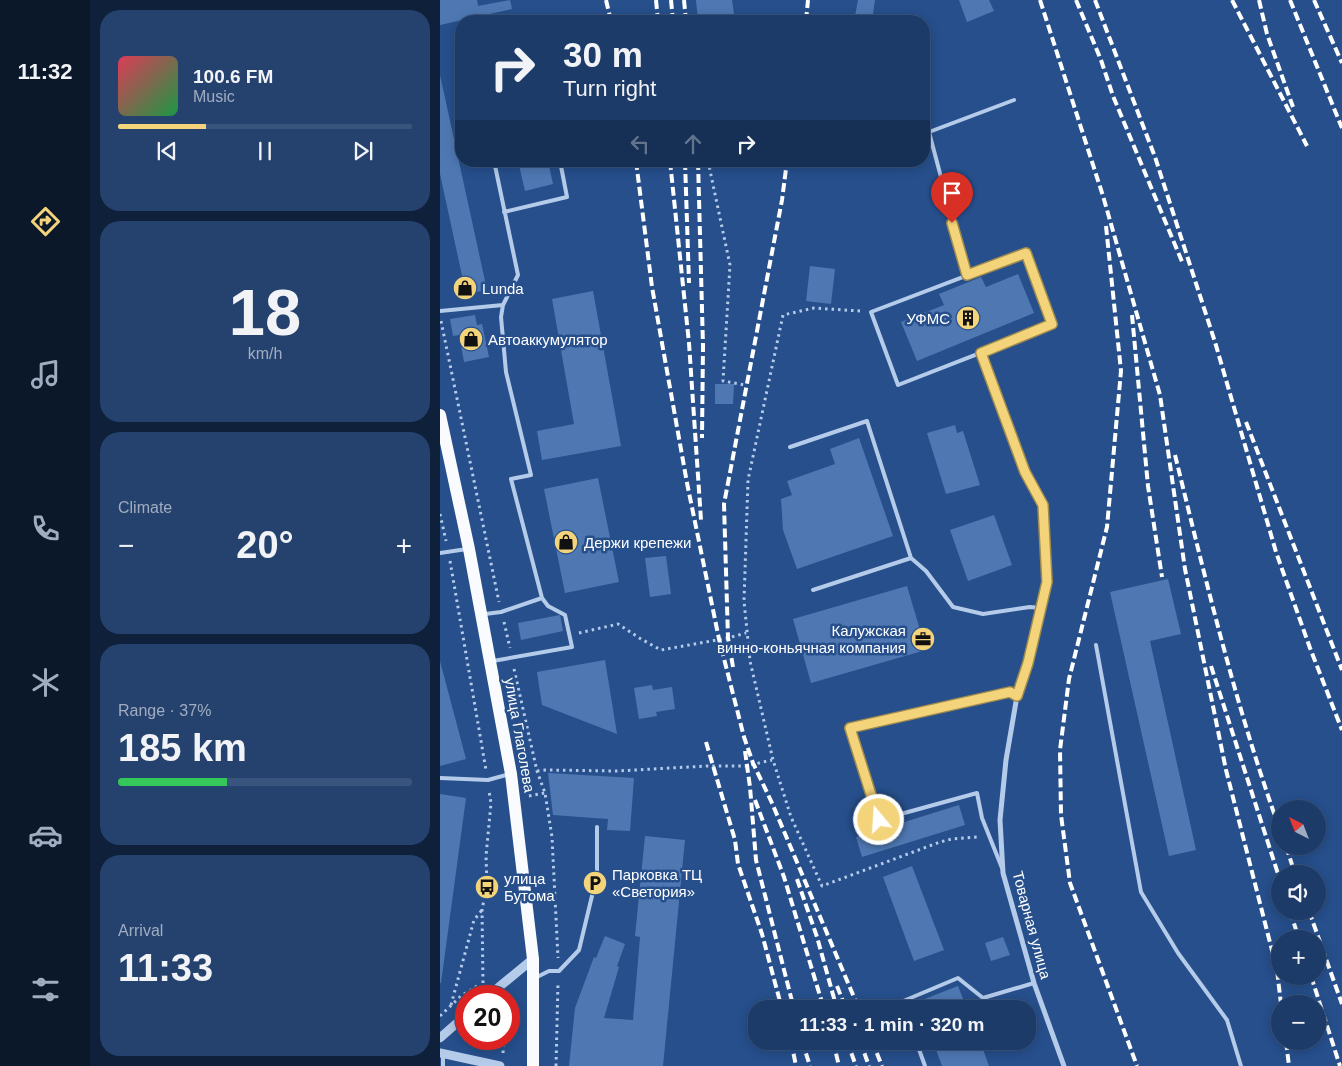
<!DOCTYPE html>
<html lang="en">
<head>
<meta charset="utf-8">
<style>
  body { margin:0; font-family:Arial,sans-serif; background:#25426f; color:#f1f3f6; height:100vh; display:flex; flex-direction:column; font-size:19px; white-space:nowrap }
  * { box-sizing:border-box; margin:0 }
  p { font-size:16px; color:#a0adc0 }
  .icon { flex:none; width:28px; height:28px; fill:none; stroke:currentColor; stroke-width:2; stroke-linecap:round; stroke-linejoin:round }
  .map { position:relative; flex:1; overflow:hidden }
  .panel { display:flex; flex-direction:column; gap:10px; padding:10px; background:#0f203a; width:350px }
  .panel>* { flex:none }
  .guide { position:absolute; left:15px; top:15px; width:475px; height:152px; border-radius:20px; box-shadow:0 2px 12px #0003,0 0 0 1px #3a557d; background:#1c3b69; color:#f1f3f6; overflow:hidden }
  .needle { width:32px; rotate:318deg }
  .buttons { position:absolute; left:831px; top:800px; display:grid; gap:10px }
  .buttons a { display:grid; place-items:center; width:55px; height:55px; border-radius:50%; background:#1c3b69; box-shadow:0 2px 12px #0003,0 0 0 1px #3a557d; font-size:25px }
  .speed { position:absolute; left:15px; top:985px; display:flex; gap:10px; font-size:25px; font-weight:700; text-align:center }
  .speed>* { display:grid; place-content:center; width:65px; height:65px; border-radius:50%; background:#1c3b69; box-shadow:0 2px 12px #0003,0 0 0 1px #3a557d; line-height:1 }
  .speed .limit { border:8px solid #d22; background:#fff; color:#111 }
  .pin { position:absolute; display:grid; place-items:center; width:42px; height:42px; color:#fff; margin:-51px -21px; border-radius:50% 50% 50% 0; rotate:-45deg; box-shadow:0 0 5px #0007 }
  .pin .icon { rotate:45deg }
  .me { position:absolute; width:55px; margin:-28px; rotate:342deg; stroke-linejoin:round; filter:drop-shadow(0 0 4px #0008) }
  .turn { display:flex; align-items:center; gap:18px; height:105px; padding:0 25px; font-size:22px }
  .turn .icon { width:65px; height:65px; stroke-width:2.5 }
  .turn b { display:block; font-size:35px; line-height:42px }
  .lanes { display:flex; align-items:center; height:48px; padding:0 25px; background:#0003; justify-content:center; gap:25px; direction:ltr }
  .lanes .off { opacity:.35 }
  .big { font-size:38px; font-weight:800; line-height:1.1 }
  .panel .tile { flex:1; display:flex; flex-direction:column; justify-content:center; gap:8px; min-width:0; padding:0 18px; border-radius:20px; background:#25426f }
  .panel .dial { align-items:center; gap:0 }
  .dial b { font-size:65px; line-height:1 }
  .song { display:flex; align-items:center; gap:15px }
  .cover { width:60px; height:60px; border-radius:8px; background:linear-gradient(135deg,hsl(350 70% 55%),hsl(140 70% 35%)) }
  .played { height:5px; border-radius:2px; background:linear-gradient(90deg,#f3d47a 30%,#3a557d 30%) }
  .keys { display:flex; justify-content:space-around; direction:ltr }
  .heat { display:flex; justify-content:space-between; align-items:center; font-size:28px; direction:ltr }
  .charge { height:8px; border-radius:4px; background:linear-gradient(90deg,#34c759 37%,#3a557d 0) }
  .trip { position:absolute; left:308px; top:1000px; width:288px; height:50px; border-radius:20px; background:#1c3b69; box-shadow:0 2px 12px #0003,0 0 0 1px #3a557d; font-weight:800; line-height:50px; text-align:center }
  main { display:flex; flex:1; min-height:0 }
  .tab-bar { display:flex; flex-direction:column; width:90px; justify-content:space-around; align-items:center; background:#0b182a; color:#a0adc0 }
  .tab-bar .icon { width:35px; height:35px }
  .tab-bar .active { color:#f3d47a }
  .tab-bar b { font-size:22px; color:#f1f3f6 }
  .map>svg:first-child { display:block }
  .building { fill:#4f78b3 }
  .lines { fill:none; stroke-linecap:round; stroke-linejoin:round }
  .path { stroke:#b5cbea; stroke-width:3; stroke-dasharray:2.5 4; stroke-linecap:butt }
  .service { stroke:#b5cbea; stroke-width:4 }
  .minor { stroke:#b5cbea; stroke-width:5 }
  .tertiary { stroke:#b5cbea; stroke-width:9 }
  .primary { stroke:#f9fbfe; stroke-width:12 }
  .rail { stroke:#fff; stroke-width:4; stroke-dasharray:9 4; stroke-linecap:butt }
  .route-casing { stroke:#9e8a4f; stroke-width:12 }
  .route { stroke:#f3d47a; stroke-width:9 }
  .labels { text-anchor:middle; dominant-baseline:central; stroke-width:5; stroke-linejoin:round; paint-order:stroke }
  .poi-label { font-size:15px; fill:#fff; stroke:#264f8c; text-anchor:start }
  .street-label { font-size:15px; fill:#fff; stroke:#264f8c }
</style>
</head>
<body>
<main>
<nav class="tab-bar">
<b>11:32</b>
<svg class="icon active" aria-label="directions" viewBox="0 0 24 24"><path d="M12 3l9 9-9 9-9-9zM9 14v-3h6M13 9l2 2-2 2"/></svg>
<svg class="icon" aria-label="music" viewBox="0 0 24 24"><path d="M9 18V5l10-2v13"/><circle cx="6" cy="18" r="3"/><circle cx="16" cy="16" r="3"/></svg>
<svg class="icon" aria-label="phone" viewBox="0 0 24 24"><path d="M5 4h4l2 5-3 2q2 4 5 5l2-3 5 2v4C11 20 4 13 5 4z"/></svg>
<svg class="icon" aria-label="climate" viewBox="0 0 24 24"><path d="M12 3v18M4 7l16 10M4 17L20 7"/></svg>
<svg class="icon" aria-label="car" viewBox="0 0 24 24"><path d="M5 17H2v-5l4-1 3-4h7l3 4 3 1v5h-3M9 17h6M6 11h13"/><circle cx="7" cy="17" r="2"/><circle cx="17" cy="17" r="2"/></svg>
<svg class="icon" aria-label="filters" viewBox="0 0 24 24"><path d="M4 7h16M4 17h16"/><circle cx="9" cy="7" r="2"/><circle cx="15" cy="17" r="2"/></svg>
</nav>
<section class="panel">
<div class="tile">
<div class="song"><i class="cover"></i><div><b>100.6 FM</b><p>Music</p></div></div>
<div class="played"></div>
<div class="keys"><svg class="icon" aria-label="previous" viewBox="0 0 24 24"><path d="M18 5L8 12l10 7zM5 5v14"/></svg><svg class="icon" aria-label="pause" viewBox="0 0 24 24"><path d="M8 5v14M16 5v14"/></svg><svg class="icon" aria-label="next" viewBox="0 0 24 24"><path d="M6 5l10 7-10 7zM19 5v14"/></svg></div>
</div>
<div class="tile dial"><b>18</b><p>km/h</p></div>
<div class="tile"><p>Climate</p>
<div class="heat"><a>−</a><b class="big">20°</b><a>+</a></div>
</div>
<div class="tile"><p>Range · 37%</p><b class="big">185 km</b><div class="charge"></div></div>
<div class="tile"><p>Arrival</p><b class="big">11:33</b></div>
</section>
<div class="map">
<svg width="902" height="1066" viewBox="0 0 902 1066">
  <rect width="100%" height="100%" fill="#264f8c"/>
  <!-- building -->
  <path class="building" d="M0 0H37L38 6 70 0 72 9 0 25Z
    M256 0H292L295 21H258Z
    M418 0H435L432 21H414Z
    M519 0H549L554 11 527 22Z
    M0 75 47 290 26 294 0 174Z
    M78 161H108L113 184 85 191Z
    M370 266 395 269 391 304 366 301Z
    M578 274 594 313 477 361 461 322 504 305 499 294 541 277 546 287Z
    M153 291 181 446 102 460 97 431 134 424 112 299Z
    M35 315 37 325 42 324 49 357 24 362 19 335 13 336 10 319Z
    M275 384H294L293 404H275Z
    M515 425 517 433 523 431 540 485 506 494 487 433Z
    M419 438 453 536 357 569 343 530 341 499 352 495 347 481 395 464 390 449Z
    M158 478 179 582 125 593 104 489Z
    M554 515 572 565 528 581 510 530Z
    M226 556 231 594 210 597 205 558Z
    M728 579 741 634 710 641 756 850 729 856 670 592Z
    M467 586 486 650 371 683 353 619Z
    M120 615 123 631 81 640 78 623Z
    M165 660 177 734 102 705 97 672Z
    M0 661 26 759 0 766Z
    M212 685 213 690 232 687 235 709 216 712 217 716 199 719 194 688Z
    M108 773 194 778 190 831 167 830 168 819 113 815Z
    M0 794 26 798 1 983H0Z
    M519 805 525 825 422 857 416 837Z
    M205 836 245 840 223 1066H129L135 1008 154 957 156 958 165 936 185 944 177 966 179 967 164 1018 193 1020 200 937 195 936Z
    M472 866 504 950 474 961 443 877Z
    M563 937 570 955 551 961 545 943Z
    M518 986 527 1009H480L477 1002Z
    M493 1041H540L549 1066H502Z"/>
  <g class="lines">
    <!-- path -->
    <path class="path" d="M268 161 290 265 283 381 305 385
      M420 311 374 308 343 315 308 480 304 601 310 661 333 760 351 817 382 886 500 842 512 839 537 837
      M1 321 59 602
      M0 514 6 541
      M10 561 46 770
      M64 622 70 648
      M139 633 178 624 201 639 221 650 288 638 306 633
      M74 669 97 771 105 793 112 837 118 958
      M97 771 105 770 177 771 267 766H306L332 760
      M89 796 105 793
      M43 983 42 909 47 887 46 856 51 803 49 791
      M11 1005 34 920 42 910
      M0 1016 21 996 37 986
      M63 1053 64 1039
      M116 1066 118 982"/>
    <!-- service -->
    <path class="service" d="M64 212 127 197 120 161
      M586 253 612 325 458 385 431 312Z
      M527 275 489 132 574 100
      M0 311 63 305
      M541 353 585 472 603 505 607 582 588 663 577 696 570 692 410 728 439 820 537 793 542 818 562 868
      M350 447 427 421 471 558 486 571 513 607 543 614 590 607 601 608
      M0 553 27 549
      M373 590 471 558
      M45 614 61 612 102 598
      M656 645 701 892 738 953 787 1020 801 1066
      M53 661 132 647 125 615 108 606 102 598 71 479 91 475 66 372 61 317 63 305 78 275 54 161
      M0 778 48 780 70 774
      M97 977 109 971H119L139 950 157 875V827
      M463 1009 461 1002 518 978 543 998 594 983
      M476 1041 485 1066
      M3 1066V1055"/>
    <!-- minor -->
    <path class="minor" d="M577 696 566 760 560 820 563 873 594 983 624 1066"/>
    <!-- tertiary -->
    <path class="tertiary" d="M48 996 93 959
      M0 1038 26 1015
      M0 1053 60 1066"/>
    <!-- primary -->
    <path class="primary" d="M0 415 29 549 71 774 93 959V1066"/>
    <!-- rail -->
    <path class="rail" d="M166 0 171 21
      M216 0 218 21
      M231 0 233 21
      M244 0 246 21
      M600 0 663 196 720 395 745 569 786 770 837 970 841 1004
      M636 0 661 60 673 96 743 264
      M655 0 715 157 775 342 836 552 870 648 902 730
      M792 0 867 146
      M819 0 827 34 853 107
      M850 0 902 128
      M874 0 902 63
      M366 21 368 0
      M196 161 212 287 247 483 279 639 304 737 313 763 332 803 419 1009
      M230 161 249 343 261 520
      M245 161 249 283
      M258 161 263 346 262 438
      M666 226 681 371 667 527 629 679 620 750 621 815 630 883 697 1066
      M692 315 708 486 722 577
      M806 422 902 670
      M735 455C766 581 796 708 840 830
      M771 666 840 880
      M293 667 288 638 284 504 342 200 347 161
      M266 742 295 840 298 864 322 934 342 1009
      M305 751 310 787 316 860 354 1009
      M315 800 344 877 384 1009
      M846 846 855 874
      M357 879 377 937 397 1009
      M850 911 859 939
      M869 911 902 1004
      M871 976 900 1066
      M397 986 406 1009
      M351 1041 356 1066
      M362 1041 370 1066
      M393 1041 399 1066
      M407 1041 416 1066
      M420 1041 429 1066
      M432 1041 442 1066
      M846 1041 849 1066"/>
  </g>
  <g class="lines">
    <!-- route casing -->
    <g class="route-casing">
      <path id="route" d="M439 820 410 728 570 692 577 696 588 663 607 582 603 505 585 472 541 353 612 324 586 253 527 275 512 223"/>
    </g>
    <!-- route -->
    <use href="#route" class="route"/>
  </g>
  <!-- icons -->
  <defs>
    <g id="shop-disc" transform="scale(1.25)"><circle r="9.5" fill="#f3d47a" stroke="#264f8c"/><path d="M-5-2.5h2.3a2.7 3.5 0 0 1 5.4 0H5L5.5 6h-11ZM-1.5-2.5h3a1.5 2.3 0 0 0-3 0Z" fill="#111"/></g>
    <g id="building-disc" transform="scale(1.25)"><circle r="9.5" fill="#f3d47a" stroke="#264f8c"/><path d="M-4-6H4V6H1V3H-1V6H-4ZM-2.5-4.3h1.7v1.8h-1.7ZM.8-4.3h1.7v1.8H.8ZM-2.5-1h1.7V.8h-1.7ZM.8-1h1.7V.8H.8Z" fill="#111"/></g>
    <g id="office-disc" transform="scale(1.25)"><circle r="9.5" fill="#f3d47a" stroke="#264f8c"/><path d="M-6-3h4V-5.5h4V-3h4V5H-6ZM-1-4.5V-3h2v-1.5ZM-6 0V1H6V0Z" fill="#111"/></g>
    <g id="parking-disc" transform="scale(1.25)"><circle r="9.5" fill="#f3d47a" stroke="#264f8c"/><path d="M-3.5-5.5H1a3.5 3.5 0 0 1 0 7H-1V5.5H-3.5ZM-1-3.4V-.6H.8a1.4 1.4 0 0 0 0-2.8Z" fill="#111"/></g>
    <g id="bus-disc" transform="scale(1.25)"><circle r="9.5" fill="#f3d47a" stroke="#264f8c"/><path d="M-5-6H5V4H4V6H2V4H-2V6H-4V4H-5ZM-3.5-4V0h7V-4ZM-3.5 1.2v1.5H-2V1.2ZM2 1.2v1.5H3.5V1.2Z" fill="#111"/></g>
  </defs>
  <g fill-rule="evenodd">
    <use href="#shop-disc" x="25" y="288"/>
    <use href="#building-disc" x="528" y="318"/>
    <use href="#shop-disc" x="31" y="339"/>
    <use href="#shop-disc" x="126" y="542"/>
    <use href="#office-disc" x="483" y="639"/>
    <use href="#parking-disc" x="155" y="883"/>
    <use href="#bus-disc" x="47" y="887"/>
  </g>
  <g class="labels">
    <!-- poi labels -->
    <g class="poi-label">
      <text x="42" y="288">Lunda</text>
      <text x="510" y="318" text-anchor="end">УФМС</text>
      <text x="48" y="339">Автоаккумулятор</text>
      <text x="144" y="542">Держи крепежи</text>
      <text x="466" y="630" text-anchor="end">Калужская<tspan x="466" dy="17">винно-коньячная компания</tspan></text>
      <text x="172" y="874">Парковка ТЦ<tspan x="172" dy="17">«Светория»</tspan></text>
      <text x="64" y="878">улица<tspan x="64" dy="17">Бутома</tspan></text>
    </g>
    <!-- street labels -->
    <g class="street-label">
      <text transform="translate(80 735) rotate(80)">улица Глаголева</text>
      <text transform="translate(592 925) rotate(75)">Товарная улица</text>
    </g>
  </g>
</svg>
<div class="buttons">
<a><svg class="needle" viewBox="-14 -14 28 28"><path d="M0-13l5 13h-10z" fill="#e53935"/><path d="M0 13l5-13h-10z" fill="#a0adc0"/></svg></a>
<a><svg class="icon" aria-label="sound" viewBox="0 0 24 24"><path d="M4 9h4l5-4v14l-5-4H4zM17 9q2 3 0 6"/></svg></a>
<a>+</a>
<a>−</a>
</div>
<div class="speed"><div class="limit">20</div></div>
<div class="pin" style="left:512px;top:223px;background:#d93025"><svg class="icon" aria-label="arrive" viewBox="0 0 24 24"><path d="M6 21V4h12l-3 4 3 4H6"/></svg></div>
<svg class="me" style="left:439px;top:820px" viewBox="-20 -20 40 40"><circle r="17" fill="#f3d47a" stroke="#fff" stroke-width="3"/><path d="M0-11L8 9 0 5-8 9z" fill="#fff"/></svg>
<div class="trip">11:33 · 1 min · 320 m</div>
<div class="guide">
<div class="turn"><svg class="icon" aria-label="right" viewBox="0 0 24 24"><path d="M7 20v-9h11M14 6l5 5-5 5"/></svg><div><b>30 m</b>Turn right</div></div>
<div class="lanes"><svg class="icon off" aria-label="left" viewBox="0 0 24 24"><path d="M17 20v-9H6M10 6l-5 5 5 5"/></svg><svg class="icon off" aria-label="ahead" viewBox="0 0 24 24"><path d="M12 20V5M6 11l6-6 6 6"/></svg><svg class="icon" aria-label="right" viewBox="0 0 24 24"><path d="M7 20v-9h11M14 6l5 5-5 5"/></svg></div>
</div>
</div>
</main>
</body>
</html>
